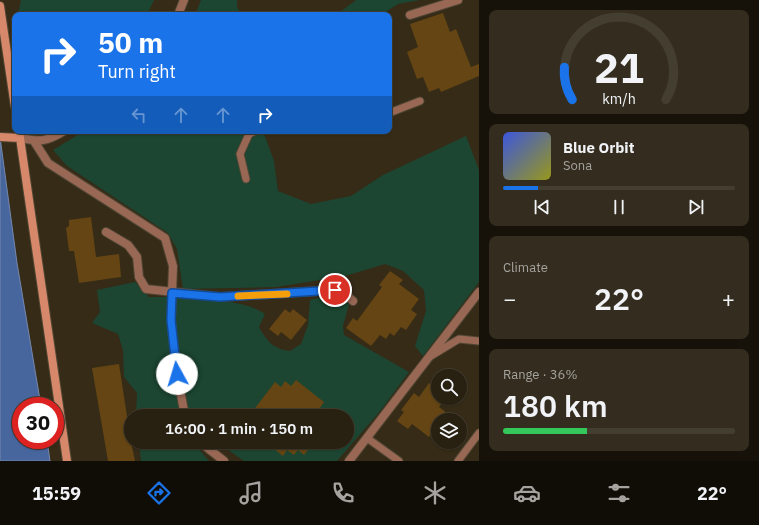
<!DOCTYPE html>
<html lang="en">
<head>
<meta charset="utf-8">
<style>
  body { margin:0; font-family:"IBM Plex Sans",sans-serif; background:#342d1f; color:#f1f3f6; height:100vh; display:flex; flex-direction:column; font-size:15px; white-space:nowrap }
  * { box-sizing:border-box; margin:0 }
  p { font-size:13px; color:#a5a39f }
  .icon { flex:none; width:22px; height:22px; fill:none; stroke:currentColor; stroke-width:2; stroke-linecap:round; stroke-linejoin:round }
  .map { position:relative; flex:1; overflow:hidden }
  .sheet { display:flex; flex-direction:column; gap:10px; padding:10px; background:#161209; width:280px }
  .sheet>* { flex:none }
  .hud { position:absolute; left:12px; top:12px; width:380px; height:122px; border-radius:8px; box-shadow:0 1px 3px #0004,0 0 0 1px #443e31; background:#1a73e8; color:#fff; overflow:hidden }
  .buttons { position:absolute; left:431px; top:369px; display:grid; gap:8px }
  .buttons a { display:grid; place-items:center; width:36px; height:36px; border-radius:50%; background:#282011; box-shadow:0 1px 3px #0004,0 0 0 1px #443e31; font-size:20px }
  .speed { position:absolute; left:12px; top:397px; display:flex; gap:8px; font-size:20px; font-weight:700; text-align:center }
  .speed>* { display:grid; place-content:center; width:52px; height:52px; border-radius:50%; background:#282011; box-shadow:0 1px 3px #0004,0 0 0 1px #443e31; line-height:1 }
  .speed .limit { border:6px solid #d22; background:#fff; color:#111 }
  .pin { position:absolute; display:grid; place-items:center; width:34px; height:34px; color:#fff; margin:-17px; border:2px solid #fff; border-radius:50%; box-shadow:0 1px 4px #0007 }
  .me { position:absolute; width:44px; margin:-22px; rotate:354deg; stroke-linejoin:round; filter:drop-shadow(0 0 3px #0008) }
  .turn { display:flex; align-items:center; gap:14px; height:84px; padding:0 20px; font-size:18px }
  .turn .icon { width:52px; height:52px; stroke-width:2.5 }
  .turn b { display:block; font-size:28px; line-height:34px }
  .lanes { display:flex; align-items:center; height:38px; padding:0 20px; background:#0003; justify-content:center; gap:20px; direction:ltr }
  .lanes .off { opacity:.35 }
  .big { font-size:30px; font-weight:600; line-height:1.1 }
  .sheet .tile { flex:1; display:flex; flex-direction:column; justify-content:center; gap:6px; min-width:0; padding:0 14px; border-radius:8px; background:#342d1f }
  .sheet .dial { align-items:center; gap:0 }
  .dial svg { height:104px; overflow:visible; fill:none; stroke:#443e31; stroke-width:7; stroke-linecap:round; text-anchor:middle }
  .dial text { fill:#f1f3f6; stroke:none }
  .song { display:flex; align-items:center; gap:12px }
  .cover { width:48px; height:48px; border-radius:6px; background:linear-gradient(135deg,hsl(230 70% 55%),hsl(60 70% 35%)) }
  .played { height:4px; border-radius:2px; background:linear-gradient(90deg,#1a73e8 15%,#443e31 15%) }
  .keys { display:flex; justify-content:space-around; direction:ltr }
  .heat { display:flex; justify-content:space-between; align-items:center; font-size:22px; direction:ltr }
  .charge { height:6px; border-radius:3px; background:linear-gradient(90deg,#34c759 36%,#443e31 0) }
  .trip { position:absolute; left:124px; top:409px; width:230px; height:40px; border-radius:20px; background:#282011; box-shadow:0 1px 3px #0004,0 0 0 1px #443e31; font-weight:600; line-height:40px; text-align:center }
  .dock { display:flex; height:64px; justify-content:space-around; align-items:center; background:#100d07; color:#a5a39f }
  .dock .icon { width:28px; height:28px }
  .dock .current { color:#1a73e8 }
  .dock b { font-size:18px; color:#f1f3f6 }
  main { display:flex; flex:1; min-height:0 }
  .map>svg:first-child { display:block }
  .green { fill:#1c4632 }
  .water { fill:#48669e; stroke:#7588ac }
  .building { fill:#644513 }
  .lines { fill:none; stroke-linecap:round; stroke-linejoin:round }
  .lane-casing { stroke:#504734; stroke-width:9 }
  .street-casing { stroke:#504734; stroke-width:10 }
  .secondary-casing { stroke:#504734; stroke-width:10 }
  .lane { stroke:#996855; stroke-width:7 }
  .street { stroke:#996855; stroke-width:8 }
  .secondary { stroke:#d7886a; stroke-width:8 }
  .route-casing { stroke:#114b97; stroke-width:10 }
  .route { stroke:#1a73e8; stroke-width:7 }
  .slow { stroke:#f59e0b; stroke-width:7 }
</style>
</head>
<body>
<main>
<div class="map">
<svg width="479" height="461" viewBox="0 0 479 461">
  <rect width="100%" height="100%" fill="#352b17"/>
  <!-- green -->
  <path class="green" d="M21 0H154L147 15H18Z
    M201 0H237V7L242 15H195Z
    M356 0H420L398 4 381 15H336Z
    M84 131H263L274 161 278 191 311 204 351 196 383 175 466 136 479 170V282L423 356 415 346 426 311 424 290 403 271 385 264 345 276 276 287 183 289 177 249 168 233 67 166 53 150Z
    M135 282 149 297C179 297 242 297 265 314L259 327C267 341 273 349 290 351L301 344 308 325 310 300C326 296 336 292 349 304L343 326 344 335 409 372 381 410 337 461H244L217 442H347V416H136L137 393 124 377 123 350 118 334 92 323 100 312 97 290Z
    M139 442H193L209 461H141Z"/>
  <!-- water -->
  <path class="water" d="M0 137 17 263 41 406H21V440H47L50 461H0Z"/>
  <!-- building -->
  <path class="building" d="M443 13 450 32 456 29 471 67 479 64V76L441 92 439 88 429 92 423 77 417 79 407 52 418 47 410 24Z
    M91 217 96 257 119 254 121 277 79 283 74 251H69L66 228 69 226V220Z
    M390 271 403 280 399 284 419 299 411 310 417 314 406 330 401 327 394 336 390 333 386 339 380 335 371 346 346 328 353 318 357 321 382 287 379 285Z
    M285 309 290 313 293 309 307 320 291 340 281 332 278 336 269 329Z
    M119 364 131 442 135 461H108L92 368Z
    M296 380 324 402 320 408 330 416H249L275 382 281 387 285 381 291 386Z
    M429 383 438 390V398H445L439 407 456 420H438V425L429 437 412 424 408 429 397 421 404 412 401 410 414 393 419 397Z
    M265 442H314L304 455 298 450 294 455 287 450 283 456Z"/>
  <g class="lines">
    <!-- lane casing -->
    <g class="lane-casing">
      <path id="lane" d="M389 113 420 101
        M246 179 240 154 249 134 255 131
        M431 356 459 339 479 341
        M367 438 399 461
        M458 461 479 433"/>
    </g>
    <!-- street casing -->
    <g class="street-casing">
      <path id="street" d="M178 15 184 0
        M410 15 458 0
        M20 138C40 142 46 142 64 131
        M34 141 48 163 165 238 173 266 171 320 177 374 185 416
        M106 232 128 245 137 257 139 277 146 289 220 297 335 290 345 294 353 301
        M200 442 224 461
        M349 461 479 292"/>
    </g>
    <!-- secondary casing -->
    <g class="secondary-casing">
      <path id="secondary" d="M0 6 15 107
        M19 131 67 461
        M0 137 20 138"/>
    </g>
    <!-- lane -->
    <use href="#lane" class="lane"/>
    <!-- street -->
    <use href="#street" class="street"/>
    <!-- secondary -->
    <use href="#secondary" class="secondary"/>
  </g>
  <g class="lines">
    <!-- route casing -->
    <g class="route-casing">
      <path id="route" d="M177 374 171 320 172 293 220 297 335 290"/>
    </g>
    <!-- route -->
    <use href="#route" class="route"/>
    <!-- slow -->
    <path class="slow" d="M238 296 287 294"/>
  </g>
</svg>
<div class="buttons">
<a><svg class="icon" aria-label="search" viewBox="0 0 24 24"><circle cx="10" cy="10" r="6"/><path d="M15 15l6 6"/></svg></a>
<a><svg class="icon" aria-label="layers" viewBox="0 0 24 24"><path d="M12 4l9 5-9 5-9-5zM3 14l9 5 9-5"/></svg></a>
</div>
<div class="speed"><div class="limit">30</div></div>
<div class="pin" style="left:335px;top:290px;background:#d93025"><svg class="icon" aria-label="arrive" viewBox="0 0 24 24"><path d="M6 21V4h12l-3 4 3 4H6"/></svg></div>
<svg class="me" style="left:177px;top:374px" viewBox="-20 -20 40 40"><circle r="19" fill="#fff"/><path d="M0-13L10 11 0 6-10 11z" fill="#1a73e8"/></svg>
<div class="trip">16:00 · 1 min · 150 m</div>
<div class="hud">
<div class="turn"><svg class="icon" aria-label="right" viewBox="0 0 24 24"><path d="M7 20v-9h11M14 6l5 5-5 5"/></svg><div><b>50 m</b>Turn right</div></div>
<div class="lanes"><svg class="icon off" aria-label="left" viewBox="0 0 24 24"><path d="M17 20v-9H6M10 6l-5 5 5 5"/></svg><svg class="icon off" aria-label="ahead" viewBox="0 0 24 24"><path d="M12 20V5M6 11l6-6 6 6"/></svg><svg class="icon off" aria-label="ahead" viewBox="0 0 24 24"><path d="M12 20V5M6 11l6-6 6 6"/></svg><svg class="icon" aria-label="right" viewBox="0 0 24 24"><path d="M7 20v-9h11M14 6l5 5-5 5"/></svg></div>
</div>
</div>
<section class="sheet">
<div class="tile dial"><svg viewBox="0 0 100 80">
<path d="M14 69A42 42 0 1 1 86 69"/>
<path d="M14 69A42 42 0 0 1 8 44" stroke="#1a73e8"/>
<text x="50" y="56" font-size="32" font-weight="700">21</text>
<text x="50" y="72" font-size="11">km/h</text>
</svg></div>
<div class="tile">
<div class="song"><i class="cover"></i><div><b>Blue Orbit</b><p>Sona</p></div></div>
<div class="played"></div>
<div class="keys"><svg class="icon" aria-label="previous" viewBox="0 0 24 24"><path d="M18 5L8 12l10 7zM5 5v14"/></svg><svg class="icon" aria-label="pause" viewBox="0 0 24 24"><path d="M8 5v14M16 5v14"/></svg><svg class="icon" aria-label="next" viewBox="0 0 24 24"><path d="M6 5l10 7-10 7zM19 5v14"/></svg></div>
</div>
<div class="tile"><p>Climate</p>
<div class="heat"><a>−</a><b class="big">22°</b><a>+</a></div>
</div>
<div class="tile"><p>Range · 36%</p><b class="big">180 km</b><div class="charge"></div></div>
</section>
</main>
<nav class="dock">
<b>15:59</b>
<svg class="icon current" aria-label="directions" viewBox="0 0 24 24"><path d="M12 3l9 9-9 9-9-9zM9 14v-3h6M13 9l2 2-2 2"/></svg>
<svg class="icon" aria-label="music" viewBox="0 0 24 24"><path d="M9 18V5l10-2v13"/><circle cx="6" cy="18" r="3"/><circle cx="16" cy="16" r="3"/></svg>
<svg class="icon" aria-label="phone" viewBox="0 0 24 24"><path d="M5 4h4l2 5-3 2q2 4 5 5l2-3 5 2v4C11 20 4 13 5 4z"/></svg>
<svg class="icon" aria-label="climate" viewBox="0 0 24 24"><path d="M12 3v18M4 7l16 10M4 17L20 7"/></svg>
<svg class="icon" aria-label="car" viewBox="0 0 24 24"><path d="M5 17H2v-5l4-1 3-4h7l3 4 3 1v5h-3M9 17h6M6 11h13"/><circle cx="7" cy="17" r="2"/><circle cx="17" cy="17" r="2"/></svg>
<svg class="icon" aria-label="filters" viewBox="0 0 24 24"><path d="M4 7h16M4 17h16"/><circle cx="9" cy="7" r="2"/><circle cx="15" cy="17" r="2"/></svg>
<b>22°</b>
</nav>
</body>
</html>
